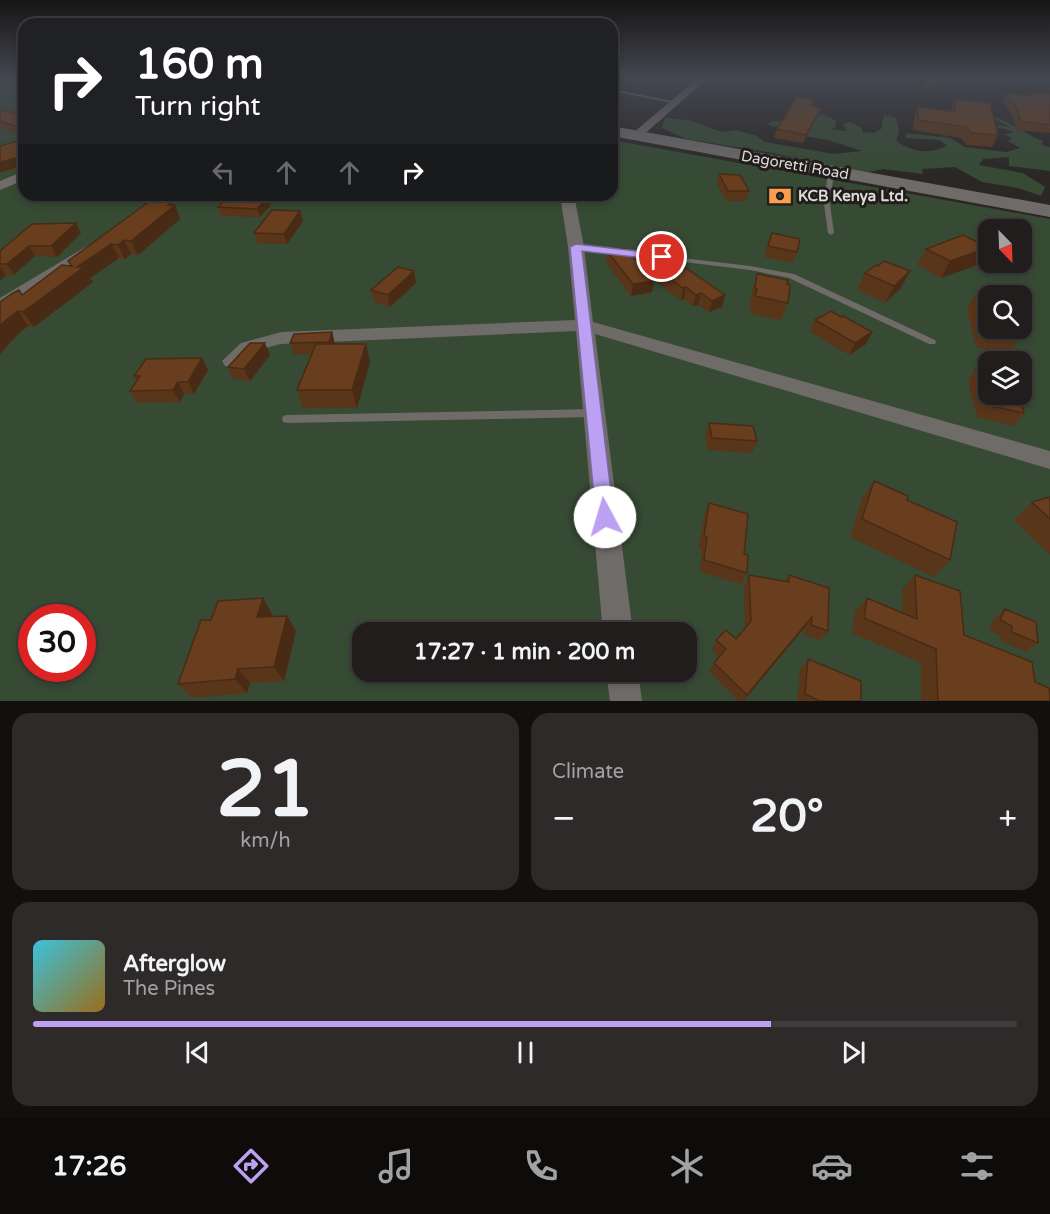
<!DOCTYPE html>
<html lang="en">
<head>
<meta charset="utf-8">
<style>
  body { margin:0; font-family:"Varela Round",sans-serif; background:#2d2a29; color:#f1f3f6; height:100vh; display:flex; flex-direction:column; font-size:22px; white-space:nowrap }
  * { box-sizing:border-box; margin:0 }
  p { font-size:20px; color:#a2a2a3 }
  .icon { flex:none; width:33px; height:33px; fill:none; stroke:currentColor; stroke-width:2; stroke-linecap:round; stroke-linejoin:round }
  .map { position:relative; height:701px; overflow:hidden }
  .drawer { display:flex; flex-direction:column; gap:12px; padding:12px; background:#12100f; flex:1 }
  .drawer>* { flex:none }
  .hud { position:absolute; left:18px; top:18px; width:600px; height:183px; border-radius:18px; box-shadow:0 3px 9px #0003,0 0 0 2px #3d3b3b; background:#202124; color:#fff; overflow:hidden }
  .needle { width:39px; rotate:157deg }
  .controls { position:absolute; left:978px; top:219px; display:grid; gap:12px }
  .controls a { display:grid; place-items:center; width:54px; height:54px; border-radius:12px; background:#201d1c; box-shadow:0 3px 9px #0003,0 0 0 2px #3d3b3b; font-size:30px }
  .speed { position:absolute; left:18px; top:604px; display:flex; gap:12px; font-size:30px; font-weight:700; text-align:center }
  .speed>* { display:grid; place-content:center; width:78px; height:78px; border-radius:50%; background:#201d1c; box-shadow:0 3px 9px #0003,0 0 0 2px #3d3b3b; line-height:1 }
  .speed .limit { border:9px solid #d22; background:#fff; color:#111 }
  .pin { position:absolute; display:grid; place-items:center; width:51px; height:51px; color:#fff; margin:-26px; border:3px solid #fff; border-radius:50%; box-shadow:0 2px 6px #0007 }
  .me { position:absolute; width:66px; margin:-33px; rotate:354deg; stroke-linejoin:round; filter:drop-shadow(0 0 4px #0008) }
  .turn { display:flex; align-items:center; gap:21px; height:126px; padding:0 18px; font-size:27px }
  .turn .icon { width:78px; height:78px; stroke-width:2.5 }
  .turn b { display:block; font-size:42px; line-height:51px }
  .lanes { display:flex; align-items:center; height:57px; padding:0 18px; background:#0003; justify-content:center; gap:30px; direction:ltr }
  .lanes .off { opacity:.35 }
  .big { font-size:45px; font-weight:800; line-height:1.1 }
  .drawer .tile { flex:1; display:flex; flex-direction:column; justify-content:center; gap:9px; min-width:0; padding:0 21px; border-radius:18px; background:#2d2a29 }
  .drawer .dial { align-items:center; gap:0 }
  .dial b { font-size:78px; line-height:1 }
  .song { display:flex; align-items:center; gap:18px }
  .cover { width:72px; height:72px; border-radius:9px; background:linear-gradient(135deg,hsl(190 70% 55%),hsl(40 70% 35%)) }
  .played { height:6px; border-radius:3px; background:linear-gradient(90deg,#bca0f2 75%,#3d3b3b 75%) }
  .keys { display:flex; justify-content:space-around; direction:ltr }
  .heat { display:flex; justify-content:space-between; align-items:center; font-size:33px; direction:ltr }
  .drawer .tiles { flex:1; display:grid; gap:12px; grid-template-columns:1fr 1fr }
  .tile:last-child { grid-column:span 2 }
  .trip { position:absolute; left:352px; top:622px; width:345px; height:60px; border-radius:18px; background:#201d1c; box-shadow:0 3px 9px #0003,0 0 0 2px #3d3b3b; font-weight:800; line-height:60px; text-align:center }
  .tab-bar { display:flex; height:96px; justify-content:space-around; align-items:center; background:#0d0c0b; color:#a2a2a3 }
  .tab-bar .icon { width:42px; height:42px }
  .tab-bar .active { color:#bca0f2 }
  .tab-bar b { font-size:27px; color:#f1f3f6 }
  .map>svg:first-child { display:block }
  .green { fill:#364a34; fill-rule:evenodd }
  .lines { fill:none; stroke-linecap:round; stroke-linejoin:round }
  .service { fill:#6f6b69; fill-rule:evenodd }
  .minor { fill:#6f6b69; fill-rule:evenodd }
  .secondary { fill:#6f6b69; fill-rule:evenodd }
  .wall { fill:#59351a }
  .shaded-wall { fill:#492b15 }
  .building { fill:#683e1e; stroke:#492b15; stroke-width:1.5 }
  .route { fill:#bca0f2; stroke:#7a689d; stroke-width:1.5 }
  .labels { text-anchor:middle; dominant-baseline:central; stroke-width:6; stroke-linejoin:round; paint-order:stroke }
  .far-street-label { font-size:15px; fill:#dedcdb; stroke:#201d1b }
  .far-poi-label { font-size:15px; font-weight:bold; fill:#dedcdb; stroke:#201d1b; text-anchor:start }
</style>
</head>
<body>
<div class="map">
<svg width="1050" height="701" viewBox="0 0 1050 701">
  <rect width="100%" height="100%" fill="#2a2725"/>
  <!-- green -->
  <path class="green" d="M0 77H24V195H612V140L1050 219V701H0ZM988 230H1022V262H988ZM988 296H1022V328H988ZM988 362H1022V394H988ZM32 618H82V669H32ZM363 633H687V672H363Z
    M823 114 836 121V127L830 129 847 131 843 124 850 122 862 128V132L873 133 881 129 884 115 896 118 899 131 896 141C914 152 927 155 947 146L940 140 906 138V133L950 138 965 147 1007 152 1020 148 1008 141 1012 138 1003 134 1012 133V131L996 127 999 125 1011 127 997 121 993 116C1012 122 1024 134 1043 141L1042 145 1050 147V171L1009 166V157L983 159 979 165 1023 173 1045 187 1041 196 1018 188 982 182 955 167 922 169 923 174 883 169 869 172 843 169 773 153 686 139 662 128 665 118 689 120 722 132 736 130 757 136 765 142 834 154 862 151 828 140 803 136 794 129 767 125 772 121 801 124Z"/>
  <g class="lines">
    <!-- service -->
    <path class="service" d="M612 89 677 102 679 103 677 104 612 91Z
      M831 170 834 172 830 204 834 233 831 235 828 233 824 204 828 172Z
      M573 245 750 266 794 274 935 340 936 342 935 344H929L789 278 750 270 576 249H573Z
      M594 409 598 410 599 413 598 416 594 417 287 423 283 422 282 419 283 416 287 415Z"/>
    <!-- minor -->
    <path class="minor" d="M699 77H709L641 137H633V133Z
      M24 171V180L0 190V181Z
      M560 195H574L584 247 593 322 1050 451V469L595 334 633 633H603L576 331 281 344C273 346 261 348 254 353 243 360 240 370 225 366L222 361 241 343 281 332 575 320 568 247Z
      M92 243 100 248 98 251 6 310 0 311V298Z
      M606 672H638L642 701H610Z"/>
    <!-- secondary -->
    <path class="secondary" d="M612 126 1050 205V217L612 136Z"/>
  </g>
  <!-- wall -->
  <path class="wall" d="M923 77H939L934 91 921 89Z
    M1029 92 1050 94V133L1017 130 1012 115 1003 101 1007 93 1028 95Z
    M955 101 998 135 992 147 966 145 961 138 913 130 914 118 918 107 950 112Z
    M812 106 818 116 803 143 774 138 777 129Z
    M0 109 24 116V136L0 127Z
    M24 139V167L0 172V146Z
    M719 174 749 191 746 201H726L717 184Z
    M161 195H188L184 199 162 198Z
    M262 195 263 197H268L271 205 260 217 221 216 218 207Z
    M173 205H175L180 219 138 255 131 254 125 259 119 258 90 278 93 282 34 327 28 326 17 335 0 354V302L22 295 71 266 68 261Z
    M300 211 303 221 287 244H258L254 233Z
    M76 223 81 233 57 257 35 256 14 275H6L0 281V251Z
    M772 233 797 252 793 263 764 257Z
    M926 249 980 264 941 278 917 265Z
    M607 251 654 281 652 292 631 296 606 263Z
    M661 272 725 295 722 307 709 312 698 305 693 306 684 299 681 300 659 284Z
    M865 273 901 288 885 303 857 290Z
    M757 274 787 284 788 303 781 320 750 314 751 306H749L752 291Z
    M416 283 390 307 374 302 371 290Z
    M978 291 1021 336 1008 354 976 347 967 308Z
    M841 317 872 332 866 344 849 355 810 332 815 320Z
    M332 332 335 344 370 362 357 408H303L297 390 312 354 294 355 290 343Z
    M270 355 250 381 233 379 228 367Z
    M976 369 1027 405 1023 410 1024 413 1014 426 977 417 968 381Z
    M208 370 194 394H184L180 402 138 403 130 391 137 381 134 376Z
    M709 423 757 441 752 453 708 450 705 435Z
    M874 481 950 560 934 577 850 537 862 499Z
    M1050 497V555L1014 520 1032 502Z
    M709 503 744 554 747 573 741 584 700 572 702 549 699 548 704 515Z
    M749 575 785 581 789 575 828 631 820 640 804 635 805 627 744 701H738L709 672 714 663 719 657 712 650 716 640 736 639 745 628 744 585Z
    M915 575 964 635 1035 682 1050 701H921V663L852 633 855 612 867 598 903 613 902 590Z
    M1005 609 1038 643 1026 652 1001 641 1000 635 989 630 994 619Z
    M272 614V616H287L296 631 284 681 250 683 247 693 192 698 178 684Z
    M808 659 861 701H797L800 669Z"/>
  <!-- shaded-wall -->
  <path class="shaded-wall" d="M821 108 818 116 803 143 806 135Z
    M16 158 21 166 0 172V162Z
    M259 195H262L264 201 268 197 271 205 260 217 257 209 258 196Z
    M354 195H370L354 197Z
    M172 202 174 206 175 205 180 219 138 255 131 241Z
    M300 211 303 221 287 244 284 234Z
    M76 223 81 233 57 257 51 246Z
    M124 240 131 254 125 259 118 245Z
    M111 244 119 258 90 278 93 282 34 327 23 312 77 267Z
    M29 246 35 256 14 275 7 264Z
    M988 248 980 264 941 278 950 261Z
    M0 266 6 275 0 281Z
    M414 271 416 283 390 307 388 295Z
    M910 271 901 288 885 303 894 286Z
    M654 281 652 292 631 296 633 284Z
    M686 287 684 299 681 300 683 288Z
    M701 293 698 305 693 306 696 295Z
    M725 295 722 307 709 312 712 301Z
    M18 311 28 326 17 335 0 354V326L6 320Z
    M332 332 335 344 333 354 329 342Z
    M872 332 866 344 849 355 855 343Z
    M265 343 270 355 250 381 244 369Z
    M366 344 370 362 357 408 352 390Z
    M202 358 208 370 194 394 188 382Z
    M178 382 184 394 180 402 173 390Z
    M263 598 272 614 267 633 257 617Z
    M287 616 296 631 284 681 274 667Z
    M812 617 805 627 743 701 747 695Z
    M238 669 250 683 247 693 235 679Z"/>
  <!-- building -->
  <path class="building" d="M924 77H939L936 87 923 85Z
    M1029 92 1050 94V125L1021 121 1016 107 1007 93 1032 96Z
    M797 97 814 100 811 106 821 108 806 135 777 129Z
    M964 100 990 103 998 135 972 133 966 127 918 120V107L955 112V101Z
    M0 109 24 116V129L0 121Z
    M24 139V158H16L0 162V146Z
    M719 174 740 175 749 191H728Z
    M231 195H259L258 196 268 197 257 209 218 207Z
    M150 201 172 202 168 205H175L131 241 124 240 118 245 111 244 77 267H84L23 312 18 311 6 320 0 326V302L13 293 19 290 22 295 62 265 72 266 68 261Z
    M272 210 300 211 284 234 254 233Z
    M76 223 51 246H29L7 264H0V251L32 224Z
    M772 233 800 239 797 252 768 246Z
    M963 235 988 247V248L950 261 926 249Z
    M625 248 654 281 633 284 607 251Z
    M884 261 910 271 894 286 865 273 876 265 878 266Z
    M679 266 684 270 686 268 725 295 712 301 701 293 696 295 686 287 683 288 661 272Z
    M398 267 414 271 388 295 371 290Z
    M757 274 788 280 787 284 790 285 788 303 755 296 757 289 755 288Z
    M978 291 1002 296H988V328H1018L1021 336 988 329Z
    M831 311 841 317 843 316 872 332 855 343 815 320Z
    M332 332 329 342 290 343 294 334Z
    M250 343H265L244 369 228 367Z
    M316 344H366L352 390H297Z
    M202 358 188 382H178L173 390 130 391 140 376H134L146 359Z
    M976 369 988 372V394H1022V388L1027 405 1021 403 1024 413 986 405Z
    M709 423 753 426 757 441 712 438Z
    M874 481 908 496 907 500 957 522 950 560 862 519Z
    M1050 497V519L1032 502Z
    M709 503 748 514 744 554 748 555 747 573 704 560 707 537 704 536Z
    M749 575 789 582V575L829 588 828 631 811 625 812 617 747 695 714 663 726 649 716 640 726 630 736 639 751 621Z
    M915 575 960 591 964 635 1032 662 1035 682 1049 688 1050 701H938L936 649 864 618 867 598 917 619Z
    M263 598 257 617 287 616 274 667 238 669 235 679 178 684 201 620H211L218 601Z
    M1005 609 1036 622 1038 643 1012 632V626L1000 620Z
    M808 659 861 681V701H820L805 694Z"/>
  <!-- sky -->
  <linearGradient id="sky" x2="0" y2="1"><stop stop-color="#171514"/><stop offset="0.44" stop-color="#444751"/><stop offset="1" stop-color="#444751" stop-opacity="0"/></linearGradient>
  <rect width="1050" height="175" fill="url(#sky)"/>
  <!-- route -->
  <path class="route" d="M576 244 662 254 668 257 662 260 582 251 614 517 611 522 605 524 599 522 596 517 570 247Z"/>
  <!-- icons -->
  <defs>
    <g id="bank-bare" transform="scale(1.8)"><path d="M-6-4H6V4H-6ZM0-2.3a2.3 2.3 0 1 0 0 4.6a2.3 2.3 0 1 0 0-4.6Z" fill="#f99f4d" stroke="#201d1b" stroke-width="2.5" paint-order="stroke"/></g>
  </defs>
  <g fill-rule="evenodd">
    <use href="#bank-bare" x="780" y="196"/>
  </g>
  <g class="labels">
    <!-- far-street labels -->
    <g class="far-street-label">
      <text transform="translate(795 165) rotate(10)">Dagoretti Road</text>
    </g>
    <!-- far-poi labels -->
    <g class="far-poi-label">
      <text x="798" y="196">KCB Kenya Ltd.</text>
    </g>
  </g>
</svg>
<div class="controls">
<a><svg class="needle" viewBox="-14 -14 28 28"><path d="M0-13l5 13h-10z" fill="#e53935"/><path d="M0 13l5-13h-10z" fill="#a2a2a3"/></svg></a>
<a><svg class="icon" aria-label="search" viewBox="0 0 24 24"><circle cx="10" cy="10" r="6"/><path d="M15 15l6 6"/></svg></a>
<a><svg class="icon" aria-label="layers" viewBox="0 0 24 24"><path d="M12 4l9 5-9 5-9-5zM3 14l9 5 9-5"/></svg></a>
</div>
<div class="speed"><div class="limit">30</div></div>
<div class="pin" style="left:662px;top:257px;background:#d93025"><svg class="icon" aria-label="arrive" viewBox="0 0 24 24"><path d="M6 21V4h12l-3 4 3 4H6"/></svg></div>
<svg class="me" style="left:605px;top:517px" viewBox="-20 -20 40 40"><circle r="19" fill="#fff"/><path d="M0-13L10 11 0 6-10 11z" fill="#bca0f2"/></svg>
<div class="trip">17:27 · 1 min · 200 m</div>
<div class="hud">
<div class="turn"><svg class="icon" aria-label="right" viewBox="0 0 24 24"><path d="M7 20v-9h11M14 6l5 5-5 5"/></svg><div><b>160 m</b>Turn right</div></div>
<div class="lanes"><svg class="icon off" aria-label="left" viewBox="0 0 24 24"><path d="M17 20v-9H6M10 6l-5 5 5 5"/></svg><svg class="icon off" aria-label="ahead" viewBox="0 0 24 24"><path d="M12 20V5M6 11l6-6 6 6"/></svg><svg class="icon off" aria-label="ahead" viewBox="0 0 24 24"><path d="M12 20V5M6 11l6-6 6 6"/></svg><svg class="icon" aria-label="right" viewBox="0 0 24 24"><path d="M7 20v-9h11M14 6l5 5-5 5"/></svg></div>
</div>
</div>
<section class="drawer">
<div class="tiles">
<div class="tile dial"><b>21</b><p>km/h</p></div>
<div class="tile"><p>Climate</p>
<div class="heat"><a>−</a><b class="big">20°</b><a>+</a></div>
</div>
<div class="tile">
<div class="song"><i class="cover"></i><div><b>Afterglow</b><p>The Pines</p></div></div>
<div class="played"></div>
<div class="keys"><svg class="icon" aria-label="previous" viewBox="0 0 24 24"><path d="M18 5L8 12l10 7zM5 5v14"/></svg><svg class="icon" aria-label="pause" viewBox="0 0 24 24"><path d="M8 5v14M16 5v14"/></svg><svg class="icon" aria-label="next" viewBox="0 0 24 24"><path d="M6 5l10 7-10 7zM19 5v14"/></svg></div>
</div>
</div>
</section>
<nav class="tab-bar">
<b>17:26</b>
<svg class="icon active" aria-label="directions" viewBox="0 0 24 24"><path d="M12 3l9 9-9 9-9-9zM9 14v-3h6M13 9l2 2-2 2"/></svg>
<svg class="icon" aria-label="music" viewBox="0 0 24 24"><path d="M9 18V5l10-2v13"/><circle cx="6" cy="18" r="3"/><circle cx="16" cy="16" r="3"/></svg>
<svg class="icon" aria-label="phone" viewBox="0 0 24 24"><path d="M5 4h4l2 5-3 2q2 4 5 5l2-3 5 2v4C11 20 4 13 5 4z"/></svg>
<svg class="icon" aria-label="climate" viewBox="0 0 24 24"><path d="M12 3v18M4 7l16 10M4 17L20 7"/></svg>
<svg class="icon" aria-label="car" viewBox="0 0 24 24"><path d="M5 17H2v-5l4-1 3-4h7l3 4 3 1v5h-3M9 17h6M6 11h13"/><circle cx="7" cy="17" r="2"/><circle cx="17" cy="17" r="2"/></svg>
<svg class="icon" aria-label="filters" viewBox="0 0 24 24"><path d="M4 7h16M4 17h16"/><circle cx="9" cy="7" r="2"/><circle cx="15" cy="17" r="2"/></svg>
</nav>
</body>
</html>
